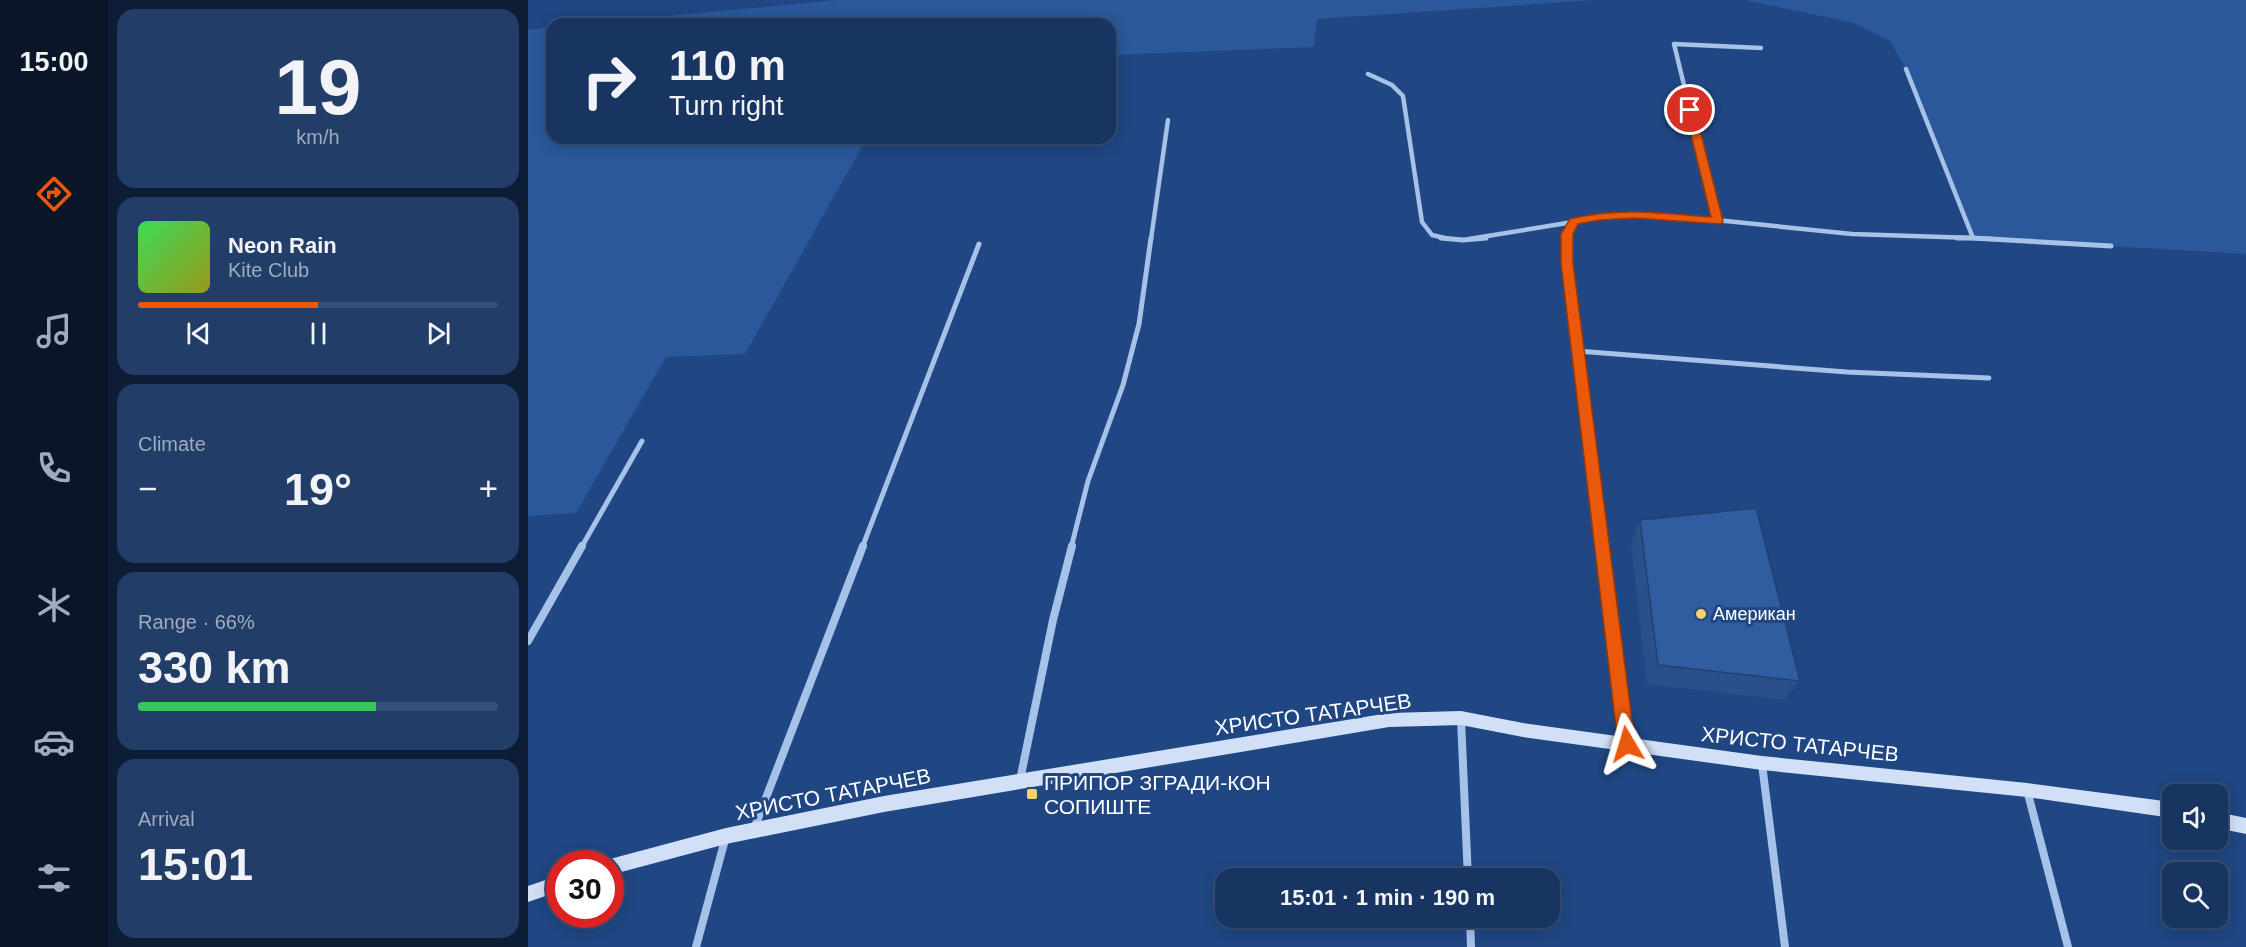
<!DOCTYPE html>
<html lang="en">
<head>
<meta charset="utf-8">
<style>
  body { margin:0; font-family:Helvetica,sans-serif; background:#213d68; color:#f1f3f6; height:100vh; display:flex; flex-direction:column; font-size:22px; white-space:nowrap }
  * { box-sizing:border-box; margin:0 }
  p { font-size:20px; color:#9fabbe }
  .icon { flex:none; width:33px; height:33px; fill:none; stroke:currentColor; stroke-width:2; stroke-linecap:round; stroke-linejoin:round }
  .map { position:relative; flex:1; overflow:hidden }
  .side { display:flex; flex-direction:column; gap:9px; padding:9px; background:#0d1d36; width:420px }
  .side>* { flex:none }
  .banner { position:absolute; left:18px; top:18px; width:570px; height:126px; border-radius:18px; box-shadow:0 3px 15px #0003,0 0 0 2px #365077; background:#183562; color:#f1f3f6; overflow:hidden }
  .tools { position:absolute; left:1634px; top:784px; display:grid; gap:12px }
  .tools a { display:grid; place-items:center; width:66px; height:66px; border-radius:12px; background:#183562; box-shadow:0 3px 15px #0003,0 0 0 2px #365077; font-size:30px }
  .speed { position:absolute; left:18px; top:850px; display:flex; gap:12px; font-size:30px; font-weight:700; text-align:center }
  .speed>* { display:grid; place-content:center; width:78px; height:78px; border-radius:50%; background:#183562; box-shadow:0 3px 15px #0003,0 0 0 2px #365077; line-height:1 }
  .speed .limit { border:9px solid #d22; background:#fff; color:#111 }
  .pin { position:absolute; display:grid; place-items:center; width:51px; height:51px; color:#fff; margin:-26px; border:3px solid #fff; border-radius:50%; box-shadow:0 2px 6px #0007 }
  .me { position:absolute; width:66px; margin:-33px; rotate:353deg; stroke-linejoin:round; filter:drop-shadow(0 0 4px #0008) }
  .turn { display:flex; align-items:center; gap:21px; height:126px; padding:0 24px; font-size:27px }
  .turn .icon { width:78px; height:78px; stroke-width:2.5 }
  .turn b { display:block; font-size:42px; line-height:51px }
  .big { font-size:45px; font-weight:800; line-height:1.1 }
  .side .widget { flex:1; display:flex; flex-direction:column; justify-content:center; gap:9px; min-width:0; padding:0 21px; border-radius:18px; background:#213d68 }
  .side .dial { align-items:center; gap:0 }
  .dial b { font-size:78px; line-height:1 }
  .song { display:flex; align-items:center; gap:18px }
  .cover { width:72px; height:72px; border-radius:9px; background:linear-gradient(135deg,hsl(130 70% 55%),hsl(60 70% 35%)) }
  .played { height:6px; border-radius:3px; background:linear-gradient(90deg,#ea580c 50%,#365077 50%) }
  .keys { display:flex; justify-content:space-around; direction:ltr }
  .heat { display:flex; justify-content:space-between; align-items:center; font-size:33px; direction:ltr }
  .charge { height:9px; border-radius:4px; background:linear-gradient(90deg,#34c759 66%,#365077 0) }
  .trip { position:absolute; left:687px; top:868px; width:345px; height:60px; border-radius:18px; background:#183562; box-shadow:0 3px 15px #0003,0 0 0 2px #365077; font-weight:800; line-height:60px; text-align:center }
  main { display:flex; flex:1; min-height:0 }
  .tab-bar { display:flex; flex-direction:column; width:108px; justify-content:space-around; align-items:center; background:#0a1527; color:#9fabbe }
  .tab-bar .icon { width:42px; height:42px }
  .tab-bar .current { color:#ea580c }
  .tab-bar b { font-size:27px; color:#f1f3f6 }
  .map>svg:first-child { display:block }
  .green { fill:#2a589b }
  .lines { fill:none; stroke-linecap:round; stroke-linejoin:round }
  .street-far2 { stroke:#a7c2e9; stroke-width:4.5 }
  .street-far1 { stroke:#a7c2e9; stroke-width:5 }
  .street { stroke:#a7c2e9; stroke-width:8 }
  .secondary { fill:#d2e0f7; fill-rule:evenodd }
  .wall { fill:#29508a }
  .building { fill:#305da0; stroke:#224170; stroke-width:1.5 }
  .route { fill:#ea580c; stroke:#983908; stroke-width:1.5 }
  .poi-dot { fill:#f6d367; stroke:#204783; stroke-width:2 }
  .labels { text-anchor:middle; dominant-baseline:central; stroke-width:6; stroke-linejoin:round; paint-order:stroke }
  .poi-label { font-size:18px; fill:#fff; stroke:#204783; text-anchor:start }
  .near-street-label { font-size:21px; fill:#fff; stroke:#204783 }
  .near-poi-label { font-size:21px; fill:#fff; stroke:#204783; text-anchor:start }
</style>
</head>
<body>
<main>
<nav class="tab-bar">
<b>15:00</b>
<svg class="icon current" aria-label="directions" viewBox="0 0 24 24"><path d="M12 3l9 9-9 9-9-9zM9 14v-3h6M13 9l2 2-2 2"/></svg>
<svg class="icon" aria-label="music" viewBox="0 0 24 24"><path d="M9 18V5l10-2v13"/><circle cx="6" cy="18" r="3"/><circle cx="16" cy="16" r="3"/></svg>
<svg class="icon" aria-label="phone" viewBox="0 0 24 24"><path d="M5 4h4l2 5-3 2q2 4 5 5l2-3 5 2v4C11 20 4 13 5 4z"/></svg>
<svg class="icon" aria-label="climate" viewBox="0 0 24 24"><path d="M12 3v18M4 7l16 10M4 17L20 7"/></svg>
<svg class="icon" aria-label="car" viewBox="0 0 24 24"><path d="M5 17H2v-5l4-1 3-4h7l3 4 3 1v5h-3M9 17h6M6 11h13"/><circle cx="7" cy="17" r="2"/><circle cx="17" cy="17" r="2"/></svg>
<svg class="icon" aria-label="filters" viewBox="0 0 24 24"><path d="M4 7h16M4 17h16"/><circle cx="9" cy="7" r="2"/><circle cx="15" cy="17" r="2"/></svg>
</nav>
<section class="side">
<div class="widget dial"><b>19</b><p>km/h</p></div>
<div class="widget">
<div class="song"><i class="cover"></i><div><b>Neon Rain</b><p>Kite Club</p></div></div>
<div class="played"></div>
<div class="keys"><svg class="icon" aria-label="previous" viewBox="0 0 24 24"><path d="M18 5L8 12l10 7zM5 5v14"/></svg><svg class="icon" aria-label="pause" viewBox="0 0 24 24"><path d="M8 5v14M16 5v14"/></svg><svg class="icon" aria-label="next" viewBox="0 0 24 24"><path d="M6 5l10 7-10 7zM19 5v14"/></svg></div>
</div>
<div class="widget"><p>Climate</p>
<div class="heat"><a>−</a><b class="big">19°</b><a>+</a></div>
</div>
<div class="widget"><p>Range · 66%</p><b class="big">330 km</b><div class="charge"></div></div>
<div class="widget"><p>Arrival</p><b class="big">15:01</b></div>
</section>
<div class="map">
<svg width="1718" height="947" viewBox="0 0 1718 947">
  <rect width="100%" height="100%" fill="#204783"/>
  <!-- green -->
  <path class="green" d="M310 0H1067L789 19 786 47 582 55V24H54Z
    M1217 0H1718V254L1445 238 1378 69 1362 41 1326 23Z
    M24 27V138H339L217 354 138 357 48 513 0 516V30Z"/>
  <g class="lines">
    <!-- street-far2 -->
    <path class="street-far2" d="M840 74 864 85 875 96 894 222 904 235 921 239
      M1189 221 1146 44 1233 48
      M1445 238 1465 239
      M623 239 640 120
      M941 239 1045 222
      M1039 239 1042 227 1046 222 1064 217 1095 215 1178 219 1324 234 1445 238 1378 69"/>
    <!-- street-far1 -->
    <path class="street-far1" d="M913 238 935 240 958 238
      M1039 238 1042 294 1074 548
      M1429 238H1445
      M1445 238 1583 246
      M1049 351 1319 372 1461 378
      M53 548 114 441
      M334 548 451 244
      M543 548 560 481 595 385 611 324 623 238"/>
    <!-- street -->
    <path class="street" d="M1073 546 1099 743
      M0 641 54 546
      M933 719 940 879
      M1234 764 1257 947
      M492 780 525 620 544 546
      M1499 790 1540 947
      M226 829 335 546
      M942 918 943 947
      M168 947 198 836"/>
    <!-- secondary -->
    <path class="secondary" d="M933 711 995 723 1234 756 1499 783 1644 802V818L1499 797 1234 770 995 737 933 725 861 727 356 812 198 844 82 875V864H75L82 859 198 828 356 796 861 713Z
      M1689 812 1718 818V834L1689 828Z
      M32 875V891L0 902V886Z"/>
  </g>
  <!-- wall -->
  <path class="wall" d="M1112 520 1272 681 1256 700 1119 684 1103 544Z"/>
  <!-- building -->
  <path class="building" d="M1228 508 1272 681 1130 665 1112 520Z"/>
  <!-- route -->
  <path class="route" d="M1162 107 1167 110 1195 221 1193 224 1106 218 1072 220 1050 224 1045 234V263L1107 744 1105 750 1099 752 1093 750 1090 744 1033 263V234L1042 219C1089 207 1135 213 1183 217L1157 110Z"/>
  <!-- markers -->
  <g class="poi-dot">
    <circle cx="1173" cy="614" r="6"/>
    <rect x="498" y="788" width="12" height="12" rx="3"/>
  </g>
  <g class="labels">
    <!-- poi labels -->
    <g class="poi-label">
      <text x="1185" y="614">Американ</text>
    </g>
    <!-- near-street labels -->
    <g class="near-street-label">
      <text transform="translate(785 714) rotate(-8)">ХРИСТО ТАТАРЧЕВ</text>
      <text transform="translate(1272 744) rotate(6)">ХРИСТО ТАТАРЧЕВ</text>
      <text transform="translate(305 794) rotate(-11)">ХРИСТО ТАТАРЧЕВ</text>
    </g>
    <!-- near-poi labels -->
    <g class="near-poi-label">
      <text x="516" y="782">ПРИПОР ЗГРАДИ-КОН<tspan x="516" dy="24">СОПИШТЕ</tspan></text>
    </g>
  </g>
</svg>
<div class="tools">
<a><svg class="icon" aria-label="sound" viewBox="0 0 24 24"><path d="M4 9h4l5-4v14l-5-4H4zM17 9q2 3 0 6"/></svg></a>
<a><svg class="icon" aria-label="search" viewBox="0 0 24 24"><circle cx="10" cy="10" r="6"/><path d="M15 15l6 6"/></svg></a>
</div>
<div class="speed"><div class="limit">30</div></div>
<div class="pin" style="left:1162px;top:110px;background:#d93025"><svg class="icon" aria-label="arrive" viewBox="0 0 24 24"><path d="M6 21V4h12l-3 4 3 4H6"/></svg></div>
<svg class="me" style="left:1099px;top:744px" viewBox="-20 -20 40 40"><path d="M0-17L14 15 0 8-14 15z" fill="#ea580c" stroke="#fff" stroke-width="4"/></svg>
<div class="trip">15:01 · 1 min · 190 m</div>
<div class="banner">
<div class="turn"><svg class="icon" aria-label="right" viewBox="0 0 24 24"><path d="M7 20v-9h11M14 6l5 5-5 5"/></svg><div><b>110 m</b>Turn right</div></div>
</div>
</div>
</main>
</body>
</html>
